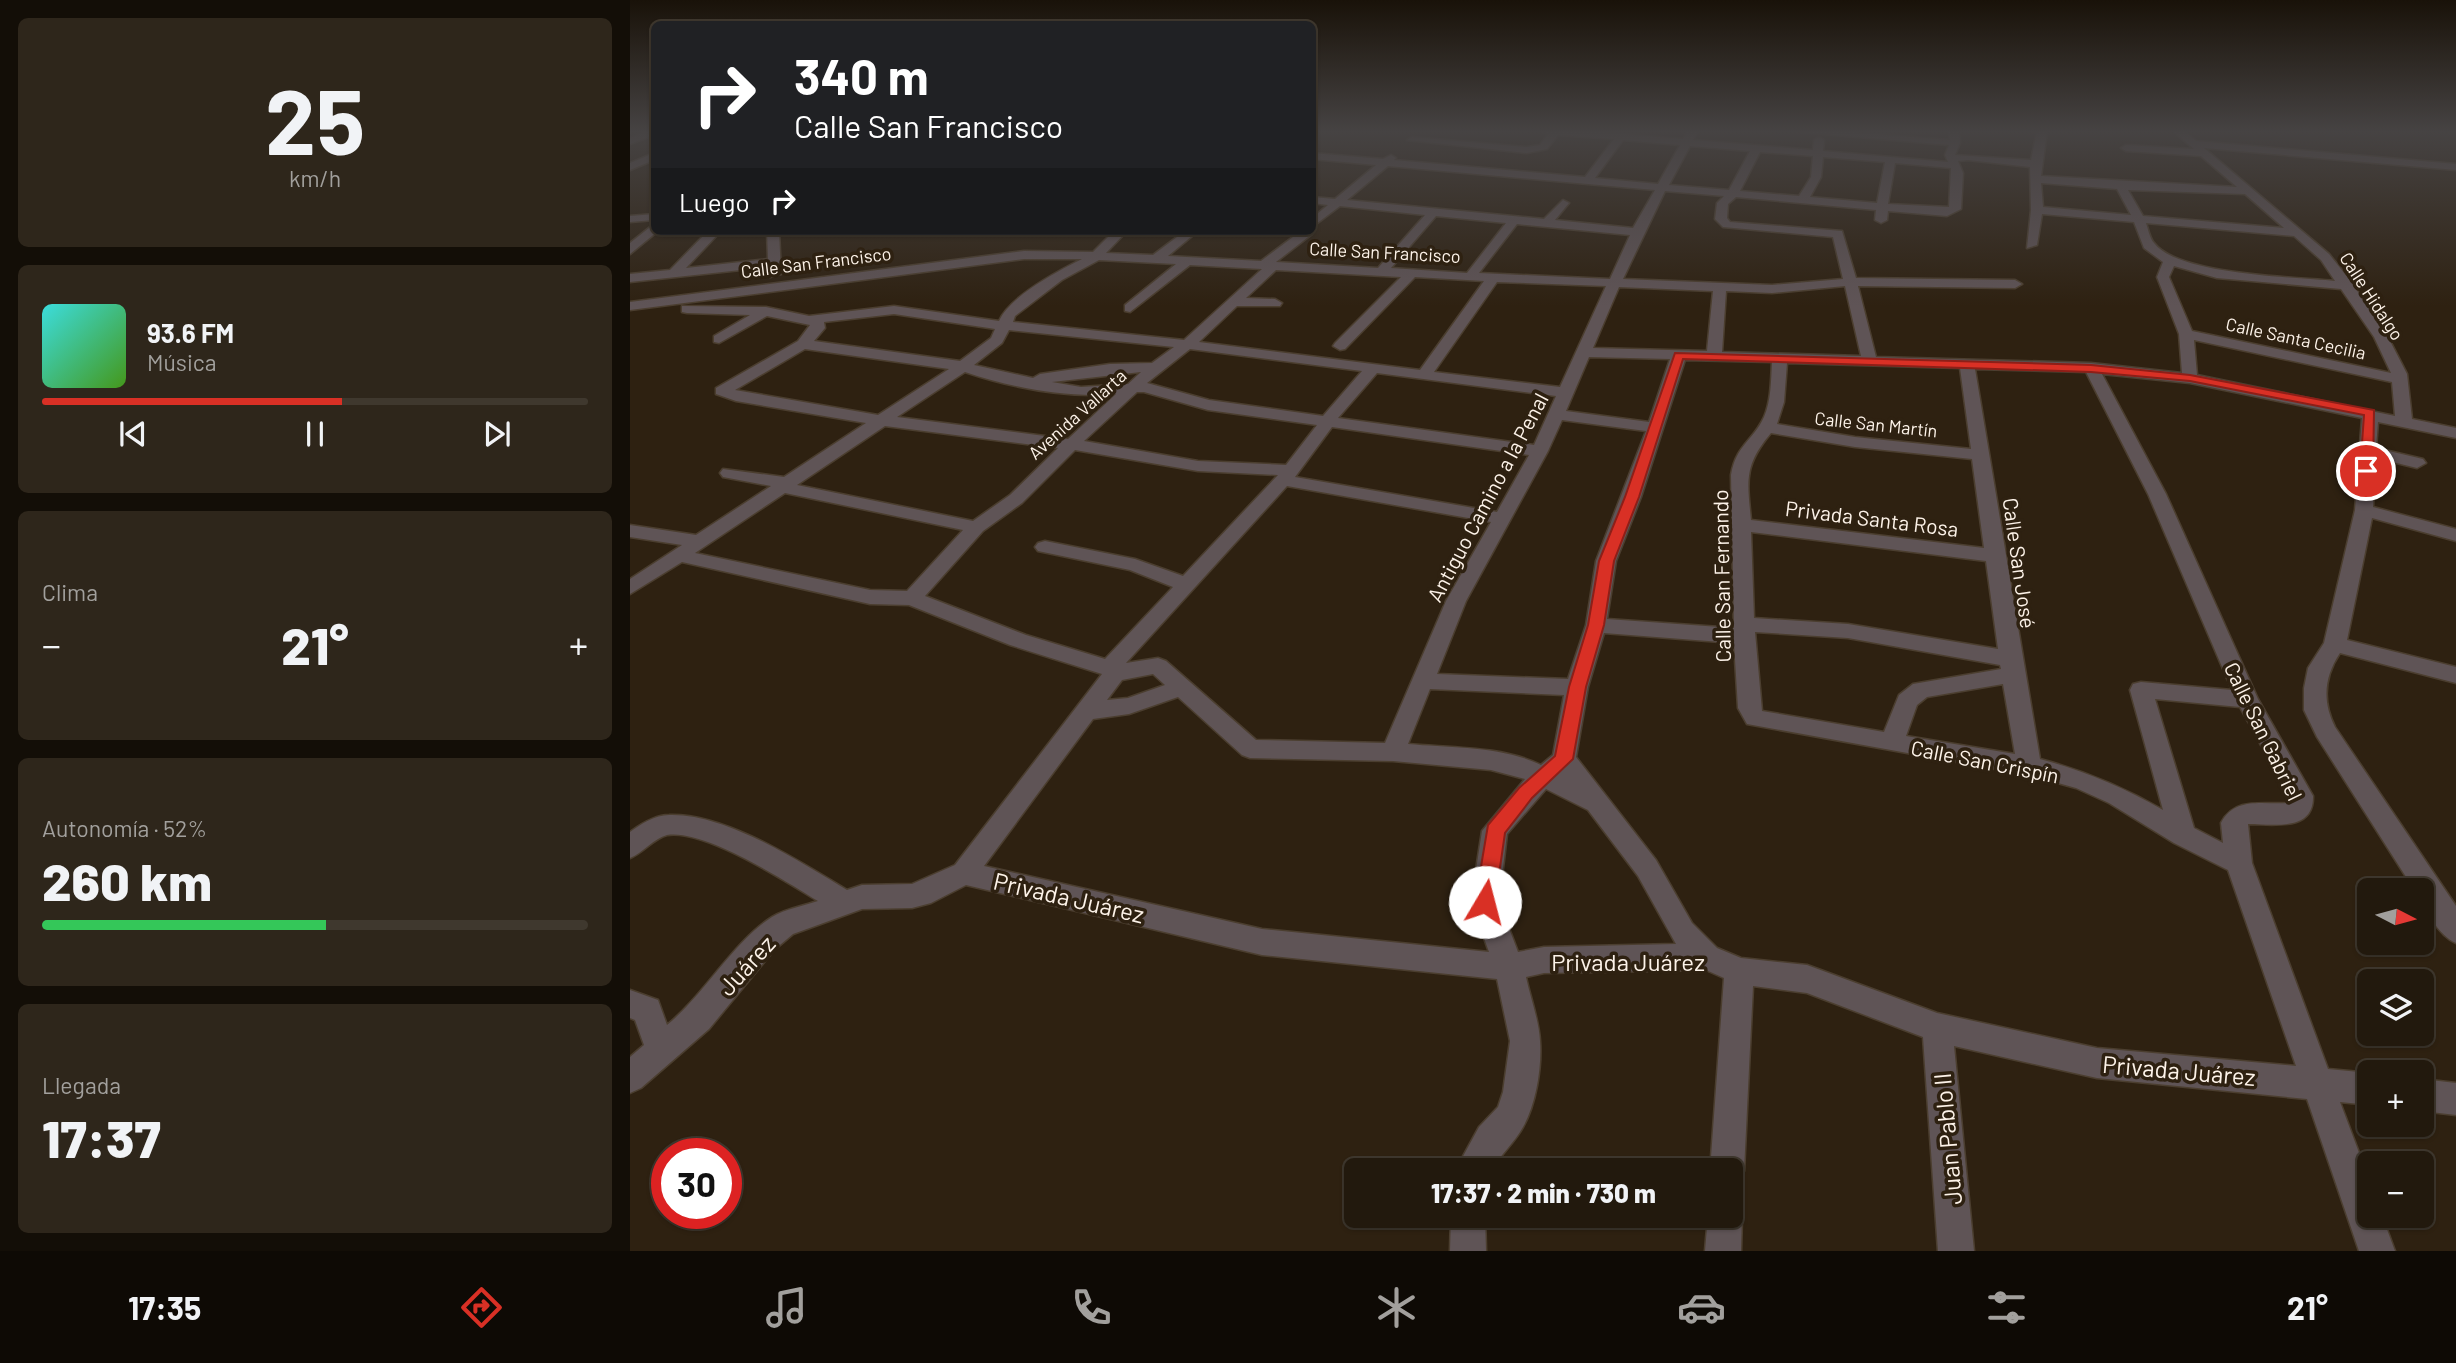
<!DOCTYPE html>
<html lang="es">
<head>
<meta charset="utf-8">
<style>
  body { margin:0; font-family:Barlow,sans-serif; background:#2e261b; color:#f1f3f6; height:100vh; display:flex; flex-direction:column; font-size:26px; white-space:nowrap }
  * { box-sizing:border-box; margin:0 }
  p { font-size:23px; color:#a2a09d }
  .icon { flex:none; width:38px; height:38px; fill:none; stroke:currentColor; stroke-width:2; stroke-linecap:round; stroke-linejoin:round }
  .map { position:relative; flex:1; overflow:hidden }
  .side { display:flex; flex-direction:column; gap:18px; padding:18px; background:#130e07; width:630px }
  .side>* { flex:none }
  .guide { position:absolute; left:21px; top:21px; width:665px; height:214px; border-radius:10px; box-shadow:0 2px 5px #0004,0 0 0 2px #3f382e; background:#202124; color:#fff; overflow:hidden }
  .needle { width:46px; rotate:96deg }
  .fabs { position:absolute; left:1727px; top:878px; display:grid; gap:14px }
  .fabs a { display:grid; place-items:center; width:77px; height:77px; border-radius:10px; background:#22190d; box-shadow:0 2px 5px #0004,0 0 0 2px #3f382e; font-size:35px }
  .speed { position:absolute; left:21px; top:1138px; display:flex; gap:14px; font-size:35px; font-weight:700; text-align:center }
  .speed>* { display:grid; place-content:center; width:91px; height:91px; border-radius:50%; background:#22190d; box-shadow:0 2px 5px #0004,0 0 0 2px #3f382e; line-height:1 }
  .speed .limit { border:10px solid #d22; background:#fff; color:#111 }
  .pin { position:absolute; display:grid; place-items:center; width:60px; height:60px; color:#fff; margin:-30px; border:4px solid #fff; border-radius:50%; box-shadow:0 2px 7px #0007 }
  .me { position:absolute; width:77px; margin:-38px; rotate:8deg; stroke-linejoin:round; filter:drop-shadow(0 0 5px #0008) }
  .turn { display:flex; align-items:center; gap:24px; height:147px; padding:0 28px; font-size:32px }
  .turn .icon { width:91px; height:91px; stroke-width:2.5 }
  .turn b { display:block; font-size:49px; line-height:60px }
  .then { display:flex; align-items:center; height:66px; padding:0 28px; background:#0003; gap:14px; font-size:26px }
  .big { font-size:52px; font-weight:800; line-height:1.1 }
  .side .tile { flex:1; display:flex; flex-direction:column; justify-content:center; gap:10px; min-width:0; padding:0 24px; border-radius:10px; background:#2e261b }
  .side .dial { align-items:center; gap:0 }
  .dial b { font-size:91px; line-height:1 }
  .song { display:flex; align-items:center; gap:21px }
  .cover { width:84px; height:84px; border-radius:10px; background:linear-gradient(135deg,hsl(180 70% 55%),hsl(100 70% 35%)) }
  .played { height:7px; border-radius:4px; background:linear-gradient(90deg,#d93025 55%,#3f382e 55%) }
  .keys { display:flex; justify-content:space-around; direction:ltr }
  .heat { display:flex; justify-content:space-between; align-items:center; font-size:38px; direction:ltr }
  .charge { height:10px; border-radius:5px; background:linear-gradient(90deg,#34c759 52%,#3f382e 0) }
  .trip { position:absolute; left:714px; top:1158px; width:399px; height:70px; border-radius:10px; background:#22190d; box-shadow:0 2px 5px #0004,0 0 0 2px #3f382e; font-weight:800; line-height:70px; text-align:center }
  .dock { display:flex; height:112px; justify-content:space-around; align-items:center; background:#0e0a05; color:#a2a09d }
  .dock .icon { width:49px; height:49px }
  .dock .current { color:#d93025 }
  .dock b { font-size:32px; color:#f1f3f6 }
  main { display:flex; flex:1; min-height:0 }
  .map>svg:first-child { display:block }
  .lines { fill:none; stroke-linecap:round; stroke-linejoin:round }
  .street-casing { stroke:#4b3e2f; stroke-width:3 }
  .street { fill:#5f5456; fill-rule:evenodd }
  .route { fill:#d93025; stroke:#8d1f18; stroke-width:2 }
  .labels { text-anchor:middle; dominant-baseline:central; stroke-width:7; stroke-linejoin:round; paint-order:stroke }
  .far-street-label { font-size:18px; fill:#fdf3e9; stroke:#2e2111 }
  .street-label { font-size:21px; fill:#fdf3e9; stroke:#2e2111 }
  .near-street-label { font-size:24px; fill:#fdf3e9; stroke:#2e2111 }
</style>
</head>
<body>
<main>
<section class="side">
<div class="tile dial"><b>25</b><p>km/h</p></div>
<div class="tile">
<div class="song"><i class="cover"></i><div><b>93.6 FM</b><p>Música</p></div></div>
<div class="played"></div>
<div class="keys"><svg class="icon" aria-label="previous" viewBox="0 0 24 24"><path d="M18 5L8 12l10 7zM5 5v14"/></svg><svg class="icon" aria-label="pause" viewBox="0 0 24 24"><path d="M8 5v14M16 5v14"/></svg><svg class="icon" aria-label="next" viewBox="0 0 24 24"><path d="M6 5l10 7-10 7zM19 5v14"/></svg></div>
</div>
<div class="tile"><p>Clima</p>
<div class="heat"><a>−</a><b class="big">21°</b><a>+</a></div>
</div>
<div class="tile"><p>Autonomía · 52%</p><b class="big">260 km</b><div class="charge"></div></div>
<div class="tile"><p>Llegada</p><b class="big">17:37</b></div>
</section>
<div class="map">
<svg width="1826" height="1251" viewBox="0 0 1826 1251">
  <rect width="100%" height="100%" fill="#2e2111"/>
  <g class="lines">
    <!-- street casing -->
    <g class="street-casing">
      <path id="street" d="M17 131H24V135L0 144V138Z
        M913 131H957L1053 139 1058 131H1068L1063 140 1183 150 1184 140 1189 137 1194 140 1193 151 1318 162 1315 155 1319 145 1160 131H1208L1320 140 1319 131H1329L1330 143 1325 155 1401 160 1407 131H1417L1411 176 1607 187 1571 156 1496 151 1491 148 1496 145 1564 149 1543 131H1554L1566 141 1826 164V170L1574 148 1699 254 1722 283 1758 337 1777 374 1782 419 1826 428V438L1748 422 1746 448 1793 459 1796 463 1787 468 1746 458 1743 507 1826 529V541L1742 518 1717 640 1826 667V683L1710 653C1694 677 1692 701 1705 727L1826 906V943C1809 936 1792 908 1792 891H1785L1687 737 1674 710V688L1678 668 1694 643 1725 510 1732 418 1560 383 1472 374 1536 494 1628 699 1683 796C1684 832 1644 824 1618 824L1622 863 1698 1069 1740 1073V1105L1710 1102 1740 1182V1216H1752L1765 1251H1729L1677 1099 1467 1078 1324 1046 1344 1251H1308L1293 1037 1177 993 1123 986 1114 1171 1109 1183 1101 1186V1171H1080L1094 978 1076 970 914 973 896 977C900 997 909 1020 910 1041 912 1067 906 1104 893 1127 885 1142 870 1155 861 1171H825L849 1127 868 1107 873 1092 880 1041 867 979 632 955 336 885 301 903 282 908 232 909 163 934 144 950 79 1029 11 1088 0 1093V1057L14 1045 5 1020 0 1018V990L28 1000 37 1025C74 995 104 941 142 917 155 909 173 906 188 901 155 881 75 829 37 835 24 838 13 853 0 858V832C11 824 25 815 39 815 96 813 170 862 217 890L232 885 282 884 325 865 472 674 380 645 279 605 240 604 52 562 0 594V579L52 545 0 537V525L66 535 141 486 93 477 90 473 93 469 154 477 236 423 106 401 86 394V388L168 341 180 325 137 316 89 343 84 342V336L120 315 57 313 52 312V306L136 307 179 316 264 306 369 321C380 296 428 271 452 259H394L0 310V302L394 251 463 252 484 231H497L476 253 523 255 555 231H568L538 256 631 261 671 231 682 229V234L646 262 748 268 795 215 710 206 682 227V218L698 205 682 203V197L705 199 746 165 682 159V153L753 159 761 155 766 158 764 160 955 177 984 139 928 135 917 149 897 153 777 140 782 137 897 147 910 145 918 134ZM993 140 1050 145 1028 184 965 178ZM1060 146 1120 151 1099 190 1039 185ZM1130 152 1183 156 1181 177 1169 196 1110 191ZM1193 157 1255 162 1247 203 1180 197 1191 177ZM1338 160 1400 167 1401 210 1397 248 1407 245 1412 214 1504 222 1514 248 1533 262 1527 277 1549 334 1552 373 1461 363 1246 357 1228 286 1385 288 1392 284 1385 280 1226 278 1212 231 1100 222 1097 218 1098 204 1106 197 1246 210 1245 220 1251 223 1257 220 1258 211 1317 216 1331 209 1333 173 1328 161ZM1265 163 1321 168 1319 207 1258 204ZM758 166 1025 190 1003 228 925 220 939 203 933 200 914 219 717 200ZM1411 183 1487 189 1501 215 1413 207ZM1498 190 1615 194 1654 228 1513 216ZM1035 191 1094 196 1087 203 1085 219 1093 227 1203 237 1213 279 1142 285 993 279ZM806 216 876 223 837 273 761 268ZM1516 223 1664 236 1691 260 1705 281C1665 277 1548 275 1524 243 1520 239 1518 229 1516 223ZM887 224 1000 235 980 279 849 273ZM469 260 546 264 495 305V311L500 312 560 265 632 269 554 340 383 322 385 316 432 280ZM1544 266 1587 278 1711 289 1744 337 1761 373 1562 331 1539 277ZM646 270 771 277 705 343 703 346 710 350 715 349 785 277 854 281 790 370 569 342 607 306H650L652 303 645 299 616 298ZM867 282 976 286 930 387 804 372ZM1215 286 1231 356 1092 352 1096 291 1142 293ZM989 287 1083 291 1077 351 963 348ZM264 314 359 328 365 329 361 338 330 361 184 341 195 328 194 322ZM379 330 544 347 522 363 480 364 410 374 403 378 344 365 372 343ZM1564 340 1762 382 1765 416 1567 375ZM175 349 319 369 248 415 105 390ZM560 349 732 371 693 416 579 400 517 383ZM959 357 1040 359 1019 422 936 411ZM1055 360 1142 362C1141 381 1141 401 1134 417 1123 441 1106 445 1101 475L1104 628 977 619 986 561 1011 497ZM1157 363 1330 368 1341 449 1225 437 1147 424 1154 402ZM1345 369 1456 372 1518 494 1602 690 1511 682 1503 684 1500 690 1533 810C1493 787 1455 771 1410 759ZM335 372C383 388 436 398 486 394L438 439 267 417ZM511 372 498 384 451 387 422 382ZM747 373 926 396 904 445 708 418ZM507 392H514L578 410 687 425 656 465 568 461 454 441ZM932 420 1016 431 966 561 956 625 938 679 807 674 836 601 918 451ZM255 426 428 448 380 495 343 521 167 485ZM702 427 899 455 867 512 665 477ZM1141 433 1225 447 1342 459 1354 548 1121 520C1117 480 1114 465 1141 433ZM445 450 568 471 648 475 553 576 505 559 415 541 408 543 405 547 408 551 500 570 543 587 475 659 396 635 295 596 353 531 392 503ZM657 486 861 522 816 601 755 743 626 740 536 661 528 658 496 663ZM155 493 333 530 277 591 240 590 65 553ZM1121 532 1356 561 1368 649 1218 624 1124 618ZM1125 632 1218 638 1370 665 1371 669 1283 684 1269 695 1254 732 1132 711ZM974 633 1104 643 1108 708 1117 724 1399 775 1446 788 1479 803 1544 843 1598 870 1666 1066 1467 1048 1307 1013 1177 965 1111 958 1087 948 1062 923 1026 860 946 757 958 687ZM523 674 535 685 498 698 477 700 492 680ZM1373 684 1385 754 1276 736 1287 705 1297 697ZM800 689 934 695 923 755 911 765C872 746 821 748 778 744ZM548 697 612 755 620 758 763 761 861 770 895 779 852 831 841 902 859 952 632 929 354 866 463 719 499 714ZM1525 699 1610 707 1659 796 1658 803C1633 805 1605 796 1591 823L1593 843 1564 828ZM916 789 958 810 1008 876 1046 944 914 947 888 952 869 902 877 834Z
        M24 153V160L0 170V163Z
        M24 214V220L0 222V216Z
        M24 224V231H28L0 254V243Z
        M78 231H91L56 268 138 259 137 231H149L151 274 140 277 138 267 0 282V274L40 270Z
        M1792 1079 1826 1083V1115L1792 1111Z
        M1101 1201 1107 1204 1112 1216 1111 1251H1075L1078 1216H1101Z
        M821 1216H855L856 1251H820Z"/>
    </g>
    <!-- street -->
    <use href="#street" class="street"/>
  </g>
  <!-- sky -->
  <linearGradient id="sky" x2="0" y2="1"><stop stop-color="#191209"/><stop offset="0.43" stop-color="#464343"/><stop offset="1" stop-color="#464343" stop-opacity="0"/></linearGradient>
  <rect width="1826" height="306" fill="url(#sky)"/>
  <!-- route -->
  <path class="route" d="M1045 353 1461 365 1560 375 1744 410 1743 471 1736 475 1730 471 1734 415 1560 381 1461 372 1053 359 1009 497 984 561 974 625 956 687 943 759 902 798 875 833 865 902 862 909 855 911 848 909 845 902 858 825 889 788 925 756 939 687 958 625 969 561 995 497Z"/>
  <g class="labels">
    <!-- far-street labels -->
    <g class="far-street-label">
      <text transform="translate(755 252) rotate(3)">Calle San Francisco</text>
      <text transform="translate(186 262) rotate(-7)">Calle San Francisco</text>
      <text transform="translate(1742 296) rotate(57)">Calle Hidalgo</text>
      <text transform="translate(1666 338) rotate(12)">Calle Santa Cecilia</text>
      <text transform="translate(447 414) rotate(-42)">Avenida Vallarta</text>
      <text transform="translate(1246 424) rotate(6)">Calle San Martín</text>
    </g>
    <!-- street labels -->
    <g class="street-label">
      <text transform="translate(857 497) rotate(-62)">Antiguo Camino a la Penal</text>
      <text transform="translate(1242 518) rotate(7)">Privada Santa Rosa</text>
      <text transform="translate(1390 563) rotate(82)">Calle San José</text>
      <text transform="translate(1091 576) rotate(-91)">Calle San Fernando</text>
      <text transform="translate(1634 731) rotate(64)">Calle San Gabriel</text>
      <text transform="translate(1355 761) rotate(11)">Calle San Crispín</text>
    </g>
    <!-- near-street labels -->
    <g class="near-street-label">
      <text transform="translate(439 897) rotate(13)">Privada Juárez</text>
      <text x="998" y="961">Privada Juárez</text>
      <text transform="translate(116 965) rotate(-48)">Juárez</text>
      <text transform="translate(1549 1070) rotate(5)">Privada Juárez</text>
      <text transform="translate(1317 1139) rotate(-95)">Juan Pablo II</text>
    </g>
  </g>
</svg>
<div class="fabs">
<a><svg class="needle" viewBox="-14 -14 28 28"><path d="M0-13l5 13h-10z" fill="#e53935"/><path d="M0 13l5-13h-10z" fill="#a2a09d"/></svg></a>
<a><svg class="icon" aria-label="layers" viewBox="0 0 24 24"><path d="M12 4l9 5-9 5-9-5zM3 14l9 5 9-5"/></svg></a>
<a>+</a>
<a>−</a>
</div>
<div class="speed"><div class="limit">30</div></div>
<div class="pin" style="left:1736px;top:471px;background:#d93025"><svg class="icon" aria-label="arrive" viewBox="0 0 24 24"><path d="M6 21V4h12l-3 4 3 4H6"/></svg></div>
<svg class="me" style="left:855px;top:902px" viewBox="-20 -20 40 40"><circle r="19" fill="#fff"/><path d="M0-13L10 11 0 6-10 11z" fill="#d93025"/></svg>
<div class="trip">17:37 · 2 min · 730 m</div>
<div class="guide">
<div class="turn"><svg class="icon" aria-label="right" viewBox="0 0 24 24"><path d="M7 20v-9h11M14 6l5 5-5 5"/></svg><div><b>340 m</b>Calle San Francisco</div></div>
<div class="then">Luego<svg class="icon" aria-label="right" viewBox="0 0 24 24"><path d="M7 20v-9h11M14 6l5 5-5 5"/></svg></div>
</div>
</div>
</main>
<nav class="dock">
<b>17:35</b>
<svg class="icon current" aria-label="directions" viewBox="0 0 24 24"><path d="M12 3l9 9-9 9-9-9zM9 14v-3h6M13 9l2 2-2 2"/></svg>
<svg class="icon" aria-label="music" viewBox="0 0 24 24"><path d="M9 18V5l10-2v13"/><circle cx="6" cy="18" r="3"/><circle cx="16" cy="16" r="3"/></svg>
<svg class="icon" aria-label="phone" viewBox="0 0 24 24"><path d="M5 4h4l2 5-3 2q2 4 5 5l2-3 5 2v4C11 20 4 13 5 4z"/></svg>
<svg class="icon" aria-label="climate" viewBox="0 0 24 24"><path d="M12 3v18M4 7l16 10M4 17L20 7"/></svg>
<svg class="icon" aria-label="car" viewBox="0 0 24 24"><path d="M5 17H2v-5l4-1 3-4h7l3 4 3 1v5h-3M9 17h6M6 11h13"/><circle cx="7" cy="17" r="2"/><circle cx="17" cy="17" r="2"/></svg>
<svg class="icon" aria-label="filters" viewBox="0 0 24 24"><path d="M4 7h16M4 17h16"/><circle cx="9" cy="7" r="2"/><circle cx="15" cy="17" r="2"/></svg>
<b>21°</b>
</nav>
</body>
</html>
